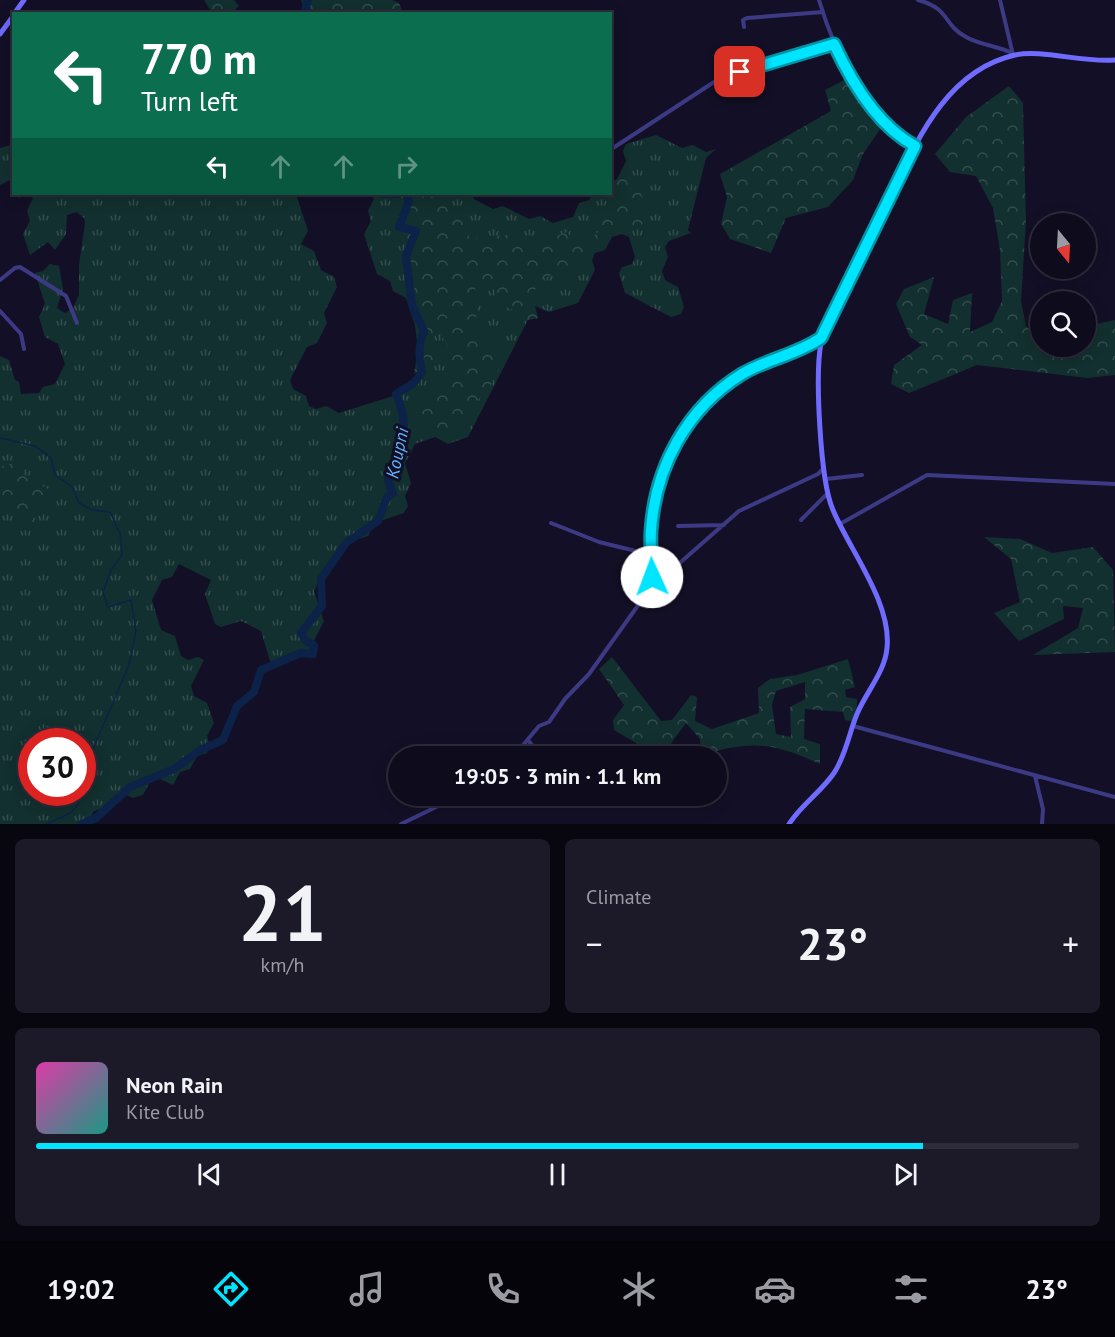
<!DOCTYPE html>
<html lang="en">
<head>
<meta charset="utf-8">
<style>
  body { margin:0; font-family:"PT Sans",sans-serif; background:#1c1929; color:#f1f3f6; height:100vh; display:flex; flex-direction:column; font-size:22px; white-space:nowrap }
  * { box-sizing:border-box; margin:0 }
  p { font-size:20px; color:#9b9ba3 }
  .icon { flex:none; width:33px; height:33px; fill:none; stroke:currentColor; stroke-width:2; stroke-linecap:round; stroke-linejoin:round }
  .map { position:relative; height:824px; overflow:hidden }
  .drawer { display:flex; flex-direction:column; gap:15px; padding:15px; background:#08060f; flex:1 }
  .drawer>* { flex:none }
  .top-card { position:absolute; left:12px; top:12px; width:600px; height:183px; border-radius:0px; box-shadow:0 3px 15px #0003,0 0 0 2px #2e2b3b; background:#0b6e4f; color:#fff; overflow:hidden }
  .needle { width:39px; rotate:162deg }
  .tools { position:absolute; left:1030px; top:213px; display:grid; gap:12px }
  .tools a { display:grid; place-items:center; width:66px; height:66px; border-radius:50%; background:#0e0b1c; box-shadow:0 3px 15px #0003,0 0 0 2px #2e2b3b; font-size:30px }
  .speed { position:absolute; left:18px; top:728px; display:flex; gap:12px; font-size:30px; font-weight:700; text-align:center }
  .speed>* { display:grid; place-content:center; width:78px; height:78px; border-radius:50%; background:#0e0b1c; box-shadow:0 3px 15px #0003,0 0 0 2px #2e2b3b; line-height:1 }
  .speed .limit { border:9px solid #d22; background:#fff; color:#111 }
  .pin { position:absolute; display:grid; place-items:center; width:51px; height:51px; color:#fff; margin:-26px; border-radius:12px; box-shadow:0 3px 9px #0006 }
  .me { position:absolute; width:66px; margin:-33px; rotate:358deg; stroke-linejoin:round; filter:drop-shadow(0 0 4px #0008) }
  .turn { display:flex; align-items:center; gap:21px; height:126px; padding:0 30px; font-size:27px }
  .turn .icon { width:78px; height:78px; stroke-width:2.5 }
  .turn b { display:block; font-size:42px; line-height:51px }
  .lanes { display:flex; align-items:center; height:57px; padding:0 30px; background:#0003; justify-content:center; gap:30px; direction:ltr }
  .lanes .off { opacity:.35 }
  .big { font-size:45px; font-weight:600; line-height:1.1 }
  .drawer .widget { flex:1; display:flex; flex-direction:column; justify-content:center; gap:9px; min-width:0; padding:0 21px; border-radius:9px; background:#1c1929 }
  .drawer .dial { align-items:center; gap:0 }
  .dial b { font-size:78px; line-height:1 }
  .song { display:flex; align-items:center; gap:18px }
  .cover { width:72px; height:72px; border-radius:9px; background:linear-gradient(135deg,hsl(320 70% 55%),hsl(170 70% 35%)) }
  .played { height:6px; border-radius:3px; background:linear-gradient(90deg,#00e5ff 85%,#2e2b3b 85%) }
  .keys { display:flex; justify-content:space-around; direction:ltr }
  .heat { display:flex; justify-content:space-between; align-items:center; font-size:33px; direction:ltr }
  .drawer .tiles { flex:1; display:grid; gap:15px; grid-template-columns:1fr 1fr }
  .widget:last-child { grid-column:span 2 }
  .trip { position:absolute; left:388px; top:746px; width:339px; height:60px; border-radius:30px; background:#0e0b1c; box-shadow:0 3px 15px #0003,0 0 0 2px #2e2b3b; font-weight:600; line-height:60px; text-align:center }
  .tab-bar { display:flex; height:96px; justify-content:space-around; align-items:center; background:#06040b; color:#9b9ba3 }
  .tab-bar .icon { width:42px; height:42px }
  .tab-bar .current { color:#00e5ff }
  .tab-bar b { font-size:27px; color:#f1f3f6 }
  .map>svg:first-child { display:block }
  .grass { fill:url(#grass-tufts); fill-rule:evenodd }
  .forest { fill:url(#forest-crowns); fill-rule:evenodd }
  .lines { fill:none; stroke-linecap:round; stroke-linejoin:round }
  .stream { stroke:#0c2248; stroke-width:1.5 }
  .river { stroke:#0c2248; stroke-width:8 }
  .street { stroke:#3d3a85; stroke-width:4 }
  .secondary { stroke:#6f6bff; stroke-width:5 }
  .route-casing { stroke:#0095a6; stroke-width:15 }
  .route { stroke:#00e5ff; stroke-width:10 }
  .labels { text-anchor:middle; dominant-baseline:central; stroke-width:6; stroke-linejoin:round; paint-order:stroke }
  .water-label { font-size:18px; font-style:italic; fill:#62b6ff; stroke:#130f26 }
</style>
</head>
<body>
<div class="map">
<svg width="1115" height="824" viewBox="0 0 1115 824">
  <defs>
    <pattern id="grass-tufts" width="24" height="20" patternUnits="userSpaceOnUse" patternTransform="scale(1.5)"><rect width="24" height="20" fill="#12302f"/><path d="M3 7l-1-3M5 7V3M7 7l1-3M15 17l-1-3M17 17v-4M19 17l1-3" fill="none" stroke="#344d4e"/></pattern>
    <pattern id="forest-crowns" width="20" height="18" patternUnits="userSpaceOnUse" patternTransform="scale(1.5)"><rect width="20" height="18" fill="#12302f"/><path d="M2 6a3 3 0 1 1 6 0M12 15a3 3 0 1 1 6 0" fill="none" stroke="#344d4e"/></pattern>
  </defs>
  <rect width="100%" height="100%" fill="#130f26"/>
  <!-- grass -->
  <path class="grass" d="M656 135 682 148 693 145 706 152 716 149 706 158 688 230 691 233 669 241 665 247 668 257 662 271 665 280 678 287 684 307 681 314 671 317 625 293 619 273 622 267 632 264 635 257 629 237 622 234 612 237 605 250 595 253 592 260 595 270 578 303 549 312 535 306 468 437 448 444 435 437 415 444 405 463 411 483 405 496 408 506 404 513 374 523 368 536 348 542 341 555 331 559 314 591 324 621 307 654 277 664 270 661 261 631 241 621 221 627 215 624 205 594 211 580 179 564 172 577 162 580 152 600 161 630 175 636 181 656 188 660 198 657 204 660 191 686 194 696 207 703 214 723 207 736 210 746 207 753 197 756 190 769 180 772 173 785 160 779 150 782 143 795 133 798 120 792 113 805 94 811 87 824H0V356L9 360 15 380 19 382 21 394 39 393 43 387 55 384 65 364 58 344 45 337 39 317 45 304 35 273 43 271 50 264 59 266 63 289 57 308 65 313 73 308 79 295V265L85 223 84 218 77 212 67 215 66 234 55 250 48 242 30 255 23 234 30 221 27 211 33 198 27 195 18 198V194H296L308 231 301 244 314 251 321 270 334 277 337 287 324 313 327 323 317 343 307 347 290 380 293 389 306 396 309 406 316 409 326 406 339 413 409 391 426 358 406 298 393 291 390 281 377 274 364 234 371 221 368 211 374 198 365 194H472L474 199 493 209 503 206 529 219 540 216 553 223 573 217 579 203 589 200 593 194H610L611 182 616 181 626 161 623 151 626 144ZM32 741H82V792H32Z
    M13 139H14L13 188 10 180 0 185V148L11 145Z"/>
  <!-- forest -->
  <path class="forest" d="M204 0H234L239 6 232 13H212Z
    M301 0H393L399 3 403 13H306Z
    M846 79 885 122 863 154 853 180 828 207 786 218 771 253 730 239 721 224 727 197 720 174 831 111 825 90Z
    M1009 86 1023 103 1026 222 1021 301 1026 326 1037 337H1041V346H1086V326L1115 320V375L1087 378 977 365 909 393 891 384 894 365 922 345 910 337 896 304 904 289 934 277 924 314 948 324 953 300 972 293 970 332 992 322 1002 301 1000 250 993 208 976 176 950 172 935 154 966 117Z
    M627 175 640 189 647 219 636 230 606 235 587 254 565 269 538 281 533 297 538 318 524 321 513 310 492 302 500 286 494 279 483 280 475 287 478 308 474 326 505 358 492 383 446 439 414 412C428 399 456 375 451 352 449 346 444 340 441 335L451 316 434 325 436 359 414 374 418 349 408 271 410 246 404 228 401 198 390 194H446L445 199 462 220 470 239 507 235 528 247 567 232 578 247 600 231 602 216 619 208 611 182Z
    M14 463 21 466 24 476 50 490 40 509 36 511 35 522 26 531 14 521 17 514 7 509 0 511V464L4 466Z
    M984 537 1020 539 1052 553 1093 547 1113 570 1115 652 1033 655 1078 628 1083 608 1063 606 1064 619 1019 641 994 613 1020 602 1011 559Z
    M612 657 661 721 672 720 691 695 697 697 695 721 712 729 759 713 758 688 770 679 797 675 848 659 855 687 845 690 846 697 857 699 856 722 845 720 843 712 805 709 804 739 820 744V764C774 743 750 739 701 756L700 739 686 723 672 742 667 756H645L647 753 636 743 614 730 613 720 624 705 599 669ZM805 682V699L790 707 791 737 776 734 772 705 776 691Z"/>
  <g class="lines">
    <!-- stream -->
    <path class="stream" d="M0 438 35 446 51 458 55 475 72 487 79 503 92 510 110 512 120 533 122 555 111 570 103 592 108 607 131 600 136 631 129 665 87 763 82 786
      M47 824C64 815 79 814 82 792"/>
    <!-- river -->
    <path class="river" d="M304 14 308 0
      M384 194H398
      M82 824 96 818 130 787 174 769 200 750 223 740 237 706 254 692 261 670 301 653 313 654 314 645 306 641 301 633 322 606 321 579 346 543 378 521 387 497 393 493 388 480C399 445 413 432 396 394L414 383 422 372C418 357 418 345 424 331L412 305 406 256 416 231 399 227 409 201 406 194"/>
    <!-- street -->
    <path class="street" d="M819 0C834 51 866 120 915 146
      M918 0C951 9 942 24 966 37 980 45 998 46 1012 53
      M1000 0 1013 55
      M744 27 743 20 747 18 823 12
      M610 150 714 82 752 67 833 44
      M0 280 15 268 20 267 66 296 77 323
      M0 311 21 334 24 349
      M826 479 862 475
      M801 520 827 494
      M551 523 599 542 652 555
      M840 524 927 475 1115 484
      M678 526 724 525
      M650 589 739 511 818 474 824 468
      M853 726 1115 797
      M528 740 540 756
      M514 756 539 726 549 722 565 699 589 674 649 590C655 570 650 551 651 531 656 467 687 408 742 374 767 359 797 356 821 338
      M1035 776 1043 809 1042 824
      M401 824 461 795"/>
    <!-- secondary -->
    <path class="secondary" d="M14 14 24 0
      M0 34 14 15
      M789 824C802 804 821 792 834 773 846 755 849 733 857 714 866 692 885 672 887 648 892 603 849 549 833 510 820 481 815 374 821 343 823 332 827 323 831 313 849 277 867 242 885 206 914 148 943 71 1015 55 1042 49 1083 63 1115 60"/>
  </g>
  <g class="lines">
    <!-- route casing -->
    <g class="route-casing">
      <path id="route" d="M652 577C652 562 650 546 651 531 655 467 687 408 742 374 767 359 796 355 821 338L915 146C878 126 851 81 834 44L740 72"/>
    </g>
    <!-- route -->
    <use href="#route" class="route"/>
  </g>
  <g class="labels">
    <!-- water labels -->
    <g class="water-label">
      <text transform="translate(397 453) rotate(-78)">Koupni</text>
    </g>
  </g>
</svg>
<div class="tools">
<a><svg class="needle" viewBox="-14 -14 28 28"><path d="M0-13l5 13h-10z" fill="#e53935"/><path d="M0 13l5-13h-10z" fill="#9b9ba3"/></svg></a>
<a><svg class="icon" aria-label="search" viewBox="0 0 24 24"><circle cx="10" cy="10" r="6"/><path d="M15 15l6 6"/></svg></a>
</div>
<div class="speed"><div class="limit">30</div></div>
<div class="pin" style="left:740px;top:72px;background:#d93025"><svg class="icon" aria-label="arrive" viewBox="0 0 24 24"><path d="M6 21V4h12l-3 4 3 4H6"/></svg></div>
<svg class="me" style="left:652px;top:577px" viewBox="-20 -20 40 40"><circle r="19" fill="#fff"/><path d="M0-13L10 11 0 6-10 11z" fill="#00e5ff"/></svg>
<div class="trip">19:05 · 3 min · 1.1 km</div>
<div class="top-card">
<div class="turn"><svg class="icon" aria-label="left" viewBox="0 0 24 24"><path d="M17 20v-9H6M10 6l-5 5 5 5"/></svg><div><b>770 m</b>Turn left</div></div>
<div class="lanes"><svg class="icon" aria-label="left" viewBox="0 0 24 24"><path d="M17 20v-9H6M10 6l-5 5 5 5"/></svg><svg class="icon off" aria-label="ahead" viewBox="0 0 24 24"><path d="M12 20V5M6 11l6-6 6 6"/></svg><svg class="icon off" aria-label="ahead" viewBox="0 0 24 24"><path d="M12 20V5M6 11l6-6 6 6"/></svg><svg class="icon off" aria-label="right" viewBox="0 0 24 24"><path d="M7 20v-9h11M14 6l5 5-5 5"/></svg></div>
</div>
</div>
<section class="drawer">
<div class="tiles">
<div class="widget dial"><b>21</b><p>km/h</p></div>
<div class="widget"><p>Climate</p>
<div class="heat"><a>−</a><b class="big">23°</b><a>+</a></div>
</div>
<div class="widget">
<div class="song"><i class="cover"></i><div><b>Neon Rain</b><p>Kite Club</p></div></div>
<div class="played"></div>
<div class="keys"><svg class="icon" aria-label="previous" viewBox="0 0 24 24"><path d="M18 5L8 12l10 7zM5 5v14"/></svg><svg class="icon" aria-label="pause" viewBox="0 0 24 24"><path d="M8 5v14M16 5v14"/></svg><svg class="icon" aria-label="next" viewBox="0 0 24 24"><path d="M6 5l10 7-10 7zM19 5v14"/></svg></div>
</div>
</div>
</section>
<nav class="tab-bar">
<b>19:02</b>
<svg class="icon current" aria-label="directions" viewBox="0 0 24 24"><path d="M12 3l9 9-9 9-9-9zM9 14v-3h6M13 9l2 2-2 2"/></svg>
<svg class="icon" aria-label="music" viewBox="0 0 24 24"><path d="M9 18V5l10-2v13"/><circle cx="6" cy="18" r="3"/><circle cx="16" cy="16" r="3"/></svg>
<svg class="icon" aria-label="phone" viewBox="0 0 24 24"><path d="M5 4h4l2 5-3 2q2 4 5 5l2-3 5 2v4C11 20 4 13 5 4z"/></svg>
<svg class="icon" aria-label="climate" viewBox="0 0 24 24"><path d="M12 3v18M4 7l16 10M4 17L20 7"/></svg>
<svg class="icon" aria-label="car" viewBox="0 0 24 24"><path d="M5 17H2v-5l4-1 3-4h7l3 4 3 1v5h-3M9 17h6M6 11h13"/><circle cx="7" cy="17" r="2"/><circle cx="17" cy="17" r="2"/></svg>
<svg class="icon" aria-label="filters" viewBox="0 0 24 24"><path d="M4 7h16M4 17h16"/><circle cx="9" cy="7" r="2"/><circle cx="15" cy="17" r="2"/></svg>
<b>23°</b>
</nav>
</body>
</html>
